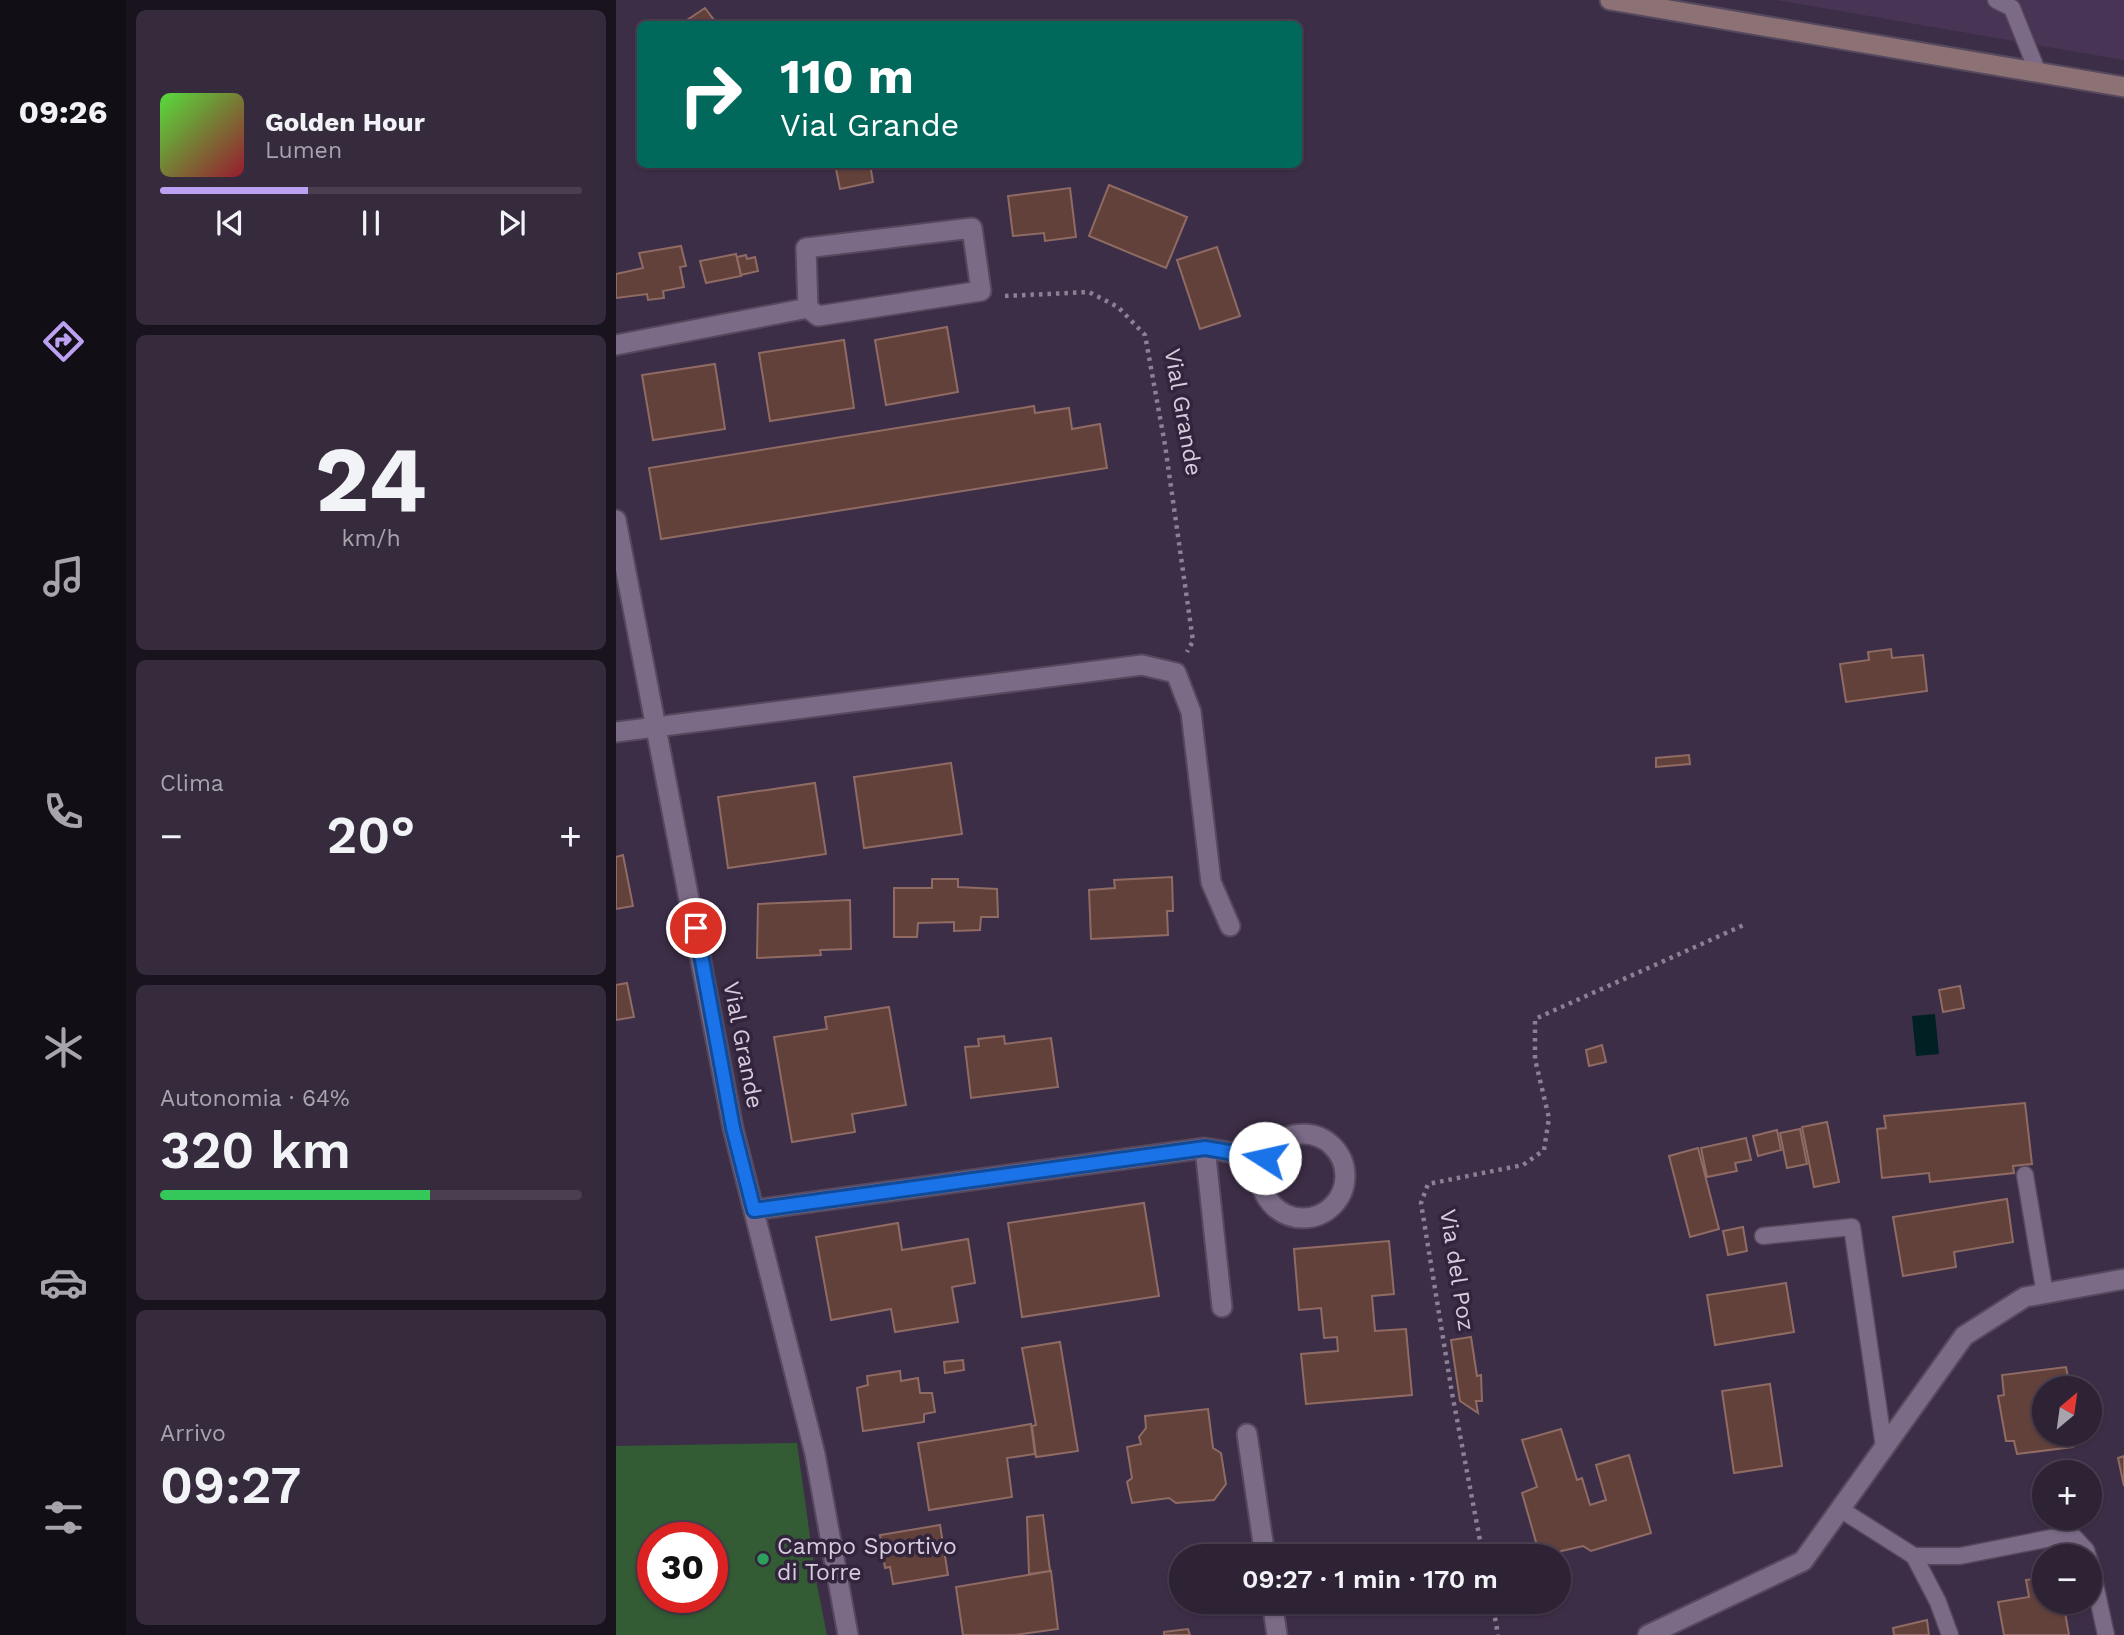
<!DOCTYPE html>
<html lang="it">
<head>
<meta charset="utf-8">
<style>
  body { margin:0; font-family:"Work Sans",sans-serif; background:#362a3d; color:#f1f3f6; height:100vh; display:flex; flex-direction:column; font-size:26px; white-space:nowrap }
  * { box-sizing:border-box; margin:0 }
  p { font-size:23px; color:#a7a4ad }
  .icon { flex:none; width:38px; height:38px; fill:none; stroke:currentColor; stroke-width:2; stroke-linecap:round; stroke-linejoin:round }
  .map { position:relative; flex:1; overflow:hidden }
  .sheet { display:flex; flex-direction:column; gap:10px; padding:10px; background:#19131d; width:490px }
  .sheet>* { flex:none }
  .top-card { position:absolute; left:21px; top:21px; width:665px; height:147px; border-radius:10px; box-shadow:0 2px 5px #0004,0 0 0 2px #493f50; background:#00695c; color:#fff; overflow:hidden }
  .needle { width:46px; rotate:29deg }
  .controls { position:absolute; left:1416px; top:1376px; display:grid; gap:14px }
  .controls a { display:grid; place-items:center; width:70px; height:70px; border-radius:50%; background:#2e2235; box-shadow:0 2px 5px #0004,0 0 0 2px #493f50; font-size:35px }
  .speed { position:absolute; left:21px; top:1522px; display:flex; gap:14px; font-size:35px; font-weight:700; text-align:center }
  .speed>* { display:grid; place-content:center; width:91px; height:91px; border-radius:50%; background:#2e2235; box-shadow:0 2px 5px #0004,0 0 0 2px #493f50; line-height:1 }
  .speed .limit { border:10px solid #d22; background:#fff; color:#111 }
  .pin { position:absolute; display:grid; place-items:center; width:60px; height:60px; color:#fff; margin:-30px; border:4px solid #fff; border-radius:50%; box-shadow:0 2px 7px #0007 }
  .me { position:absolute; width:77px; margin:-38px; rotate:280deg; stroke-linejoin:round; filter:drop-shadow(0 0 5px #0008) }
  .turn { display:flex; align-items:center; gap:24px; height:147px; padding:0 28px; font-size:32px }
  .turn .icon { width:91px; height:91px; stroke-width:2.5 }
  .turn b { display:block; font-size:49px; line-height:60px }
  .big { font-size:52px; font-weight:600; line-height:1.1 }
  .sheet .widget { flex:1; display:flex; flex-direction:column; justify-content:center; gap:10px; min-width:0; padding:0 24px; border-radius:10px; background:#362a3d }
  .sheet .dial { align-items:center; gap:0 }
  .dial b { font-size:91px; line-height:1 }
  .song { display:flex; align-items:center; gap:21px }
  .cover { width:84px; height:84px; border-radius:10px; background:linear-gradient(135deg,hsl(110 70% 55%),hsl(350 70% 35%)) }
  .played { height:7px; border-radius:4px; background:linear-gradient(90deg,#bca0f2 35%,#493f50 35%) }
  .keys { display:flex; justify-content:space-around; direction:ltr }
  .heat { display:flex; justify-content:space-between; align-items:center; font-size:38px; direction:ltr }
  .charge { height:10px; border-radius:5px; background:linear-gradient(90deg,#34c759 64%,#493f50 0) }
  .trip { position:absolute; left:553px; top:1544px; width:402px; height:70px; border-radius:35px; background:#2e2235; box-shadow:0 2px 5px #0004,0 0 0 2px #493f50; font-weight:600; line-height:70px; text-align:center }
  main { display:flex; flex:1; min-height:0 }
  .tabs { display:flex; flex-direction:column; width:126px; justify-content:space-around; align-items:center; background:#120e15; color:#a7a4ad }
  .tabs .icon { width:49px; height:49px }
  .tabs .on { color:#bca0f2 }
  .tabs b { font-size:32px; color:#f1f3f6 }
  .map>svg:first-child { display:block }
  .built { fill:#483555 }
  .green { fill:#335b34; fill-rule:evenodd }
  .water { fill:#012024 }
  .building { fill:#62413b; stroke:#8f6b64; stroke-width:2 }
  .lines { fill:none; stroke-linecap:round; stroke-linejoin:round }
  .service-casing { stroke:#56495e; stroke-width:19 }
  .minor-casing { stroke:#56495e; stroke-width:23 }
  .secondary-casing { stroke:#56495e; stroke-width:23 }
  .path { stroke:#8c8094; stroke-width:4.5; stroke-dasharray:3.5 5; stroke-linecap:butt }
  .service { stroke:#7b6b87; stroke-width:16 }
  .minor { stroke:#7b6b87; stroke-width:19 }
  .secondary { stroke:#8c7274; stroke-width:19 }
  .route-casing { stroke:#114b97; stroke-width:18 }
  .route { stroke:#1a73e8; stroke-width:12 }
  .leisure-dot { fill:#2e9e5b; stroke:#33243d; stroke-width:2.5 }
  .labels { text-anchor:middle; dominant-baseline:central; stroke-width:7; stroke-linejoin:round; paint-order:stroke }
  .street-label { font-size:23px; fill:#d6cddd; stroke:#33243d }
  .poi-label { font-size:23px; fill:#d6cddd; stroke:#33243d; text-anchor:start }
</style>
</head>
<body>
<main>
<nav class="tabs">
<b>09:26</b>
<svg class="icon on" aria-label="directions" viewBox="0 0 24 24"><path d="M12 3l9 9-9 9-9-9zM9 14v-3h6M13 9l2 2-2 2"/></svg>
<svg class="icon" aria-label="music" viewBox="0 0 24 24"><path d="M9 18V5l10-2v13"/><circle cx="6" cy="18" r="3"/><circle cx="16" cy="16" r="3"/></svg>
<svg class="icon" aria-label="phone" viewBox="0 0 24 24"><path d="M5 4h4l2 5-3 2q2 4 5 5l2-3 5 2v4C11 20 4 13 5 4z"/></svg>
<svg class="icon" aria-label="climate" viewBox="0 0 24 24"><path d="M12 3v18M4 7l16 10M4 17L20 7"/></svg>
<svg class="icon" aria-label="car" viewBox="0 0 24 24"><path d="M5 17H2v-5l4-1 3-4h7l3 4 3 1v5h-3M9 17h6M6 11h13"/><circle cx="7" cy="17" r="2"/><circle cx="17" cy="17" r="2"/></svg>
<svg class="icon" aria-label="filters" viewBox="0 0 24 24"><path d="M4 7h16M4 17h16"/><circle cx="9" cy="7" r="2"/><circle cx="15" cy="17" r="2"/></svg>
</nav>
<section class="sheet">
<div class="widget">
<div class="song"><i class="cover"></i><div><b>Golden Hour</b><p>Lumen</p></div></div>
<div class="played"></div>
<div class="keys"><svg class="icon" aria-label="previous" viewBox="0 0 24 24"><path d="M18 5L8 12l10 7zM5 5v14"/></svg><svg class="icon" aria-label="pause" viewBox="0 0 24 24"><path d="M8 5v14M16 5v14"/></svg><svg class="icon" aria-label="next" viewBox="0 0 24 24"><path d="M6 5l10 7-10 7zM19 5v14"/></svg></div>
</div>
<div class="widget dial"><b>24</b><p>km/h</p></div>
<div class="widget"><p>Clima</p>
<div class="heat"><a>−</a><b class="big">20°</b><a>+</a></div>
</div>
<div class="widget"><p>Autonomia · 64%</p><b class="big">320 km</b><div class="charge"></div></div>
<div class="widget"><p>Arrivo</p><b class="big">09:27</b></div>
</section>
<div class="map">
<svg width="1508" height="1635" viewBox="0 0 1508 1635">
  <rect width="100%" height="100%" fill="#3d2e47"/>
  <!-- built -->
  <path class="built" d="M1160 0H1508V60Z"/>
  <!-- green -->
  <path class="green" d="M181 1443 200 1580 211 1635H0V1446ZM37 1538H96V1598H37Z"/>
  <!-- water -->
  <path class="water" d="M1319 1014 1323 1054 1300 1056 1296 1016Z"/>
  <!-- building -->
  <path class="building" d="M89 8 101 24H65Z
    M219 164H254L257 182 224 189Z
    M493 185 571 217 550 268 473 236Z
    M454 188 460 237 429 241 428 233 397 236 392 196Z
    M65 246 70 266 64 267 68 287 47 291 48 298 32 300 31 294 0 298V274L27 268 23 253Z
    M601 247 624 316 584 329 561 260Z
    M120 254 125 276 90 283 84 261Z
    M130 255 131 259 139 257 142 271 125 275 121 257Z
    M331 327 342 392 270 405 259 340Z
    M228 340 238 408 154 421 143 353Z
    M99 364 109 429 37 440 26 375Z
    M418 406 419 413 453 408 456 429 484 424 491 468 45 539 33 468Z
    M1275 649 1276 658 1307 655 1311 691 1230 702 1224 664 1253 660 1252 652Z
    M1073 755 1074 764 1040 767V758Z
    M335 763 346 834 248 848 238 777Z
    M199 783 210 854 112 868 102 797Z
    M7 855 17 906 0 909V857Z
    M556 877 557 911H551L552 935 475 939 473 890 499 888 498 880Z
    M316 879H342V887L381 889 382 917H365L364 930 338 931V922L302 923 301 937H278V888H316Z
    M234 900 235 949 204 950 205 955 141 958 142 904Z
    M11 983 18 1017 0 1020V985Z
    M1344 986 1348 1008 1327 1012 1323 990Z
    M273 1007 290 1105 236 1114 239 1132 176 1142 158 1037 211 1029 209 1017Z
    M388 1036 389 1044 435 1038 442 1087 355 1098 349 1047 363 1046 362 1039Z
    M986 1045 990 1062 973 1066 970 1050Z
    M1409 1103 1416 1164 1397 1166 1398 1173 1314 1182 1313 1173 1266 1178 1261 1129 1270 1128 1268 1116Z
    M1211 1122 1223 1182 1198 1187 1186 1127Z
    M1184 1129 1191 1164 1171 1168 1164 1133Z
    M1161 1130 1165 1150 1142 1156 1137 1136Z
    M1130 1138 1135 1160 1119 1163 1121 1171 1091 1177 1085 1148Z
    M1082 1148 1103 1229 1074 1237 1053 1156Z
    M1391 1199 1397 1242 1338 1252 1340 1267 1287 1276 1277 1217Z
    M528 1203 543 1296 406 1317 392 1223Z
    M282 1223 286 1250 352 1239 359 1283 336 1287 342 1322 279 1332 275 1309 215 1320 200 1237Z
    M1127 1227 1131 1251 1112 1255 1107 1231Z
    M773 1241 778 1294 756 1296 759 1331 790 1329 796 1395 690 1404 685 1354 722 1351 721 1337 708 1338 705 1308 683 1310 678 1249Z
    M1170 1283 1178 1332 1099 1345 1091 1295Z
    M855 1337 861 1376 865 1375 866 1401H860L862 1413 844 1401 835 1340Z
    M444 1342 462 1451 420 1457 416 1426 420 1425 406 1348Z
    M347 1360 348 1370 329 1373 328 1362Z
    M1450 1367 1454 1388H1428V1433H1461L1462 1442 1457 1447 1401 1454 1398 1441H1390L1382 1396 1388 1395 1386 1375Z
    M284 1371 285 1381 302 1378 304 1393H316L319 1412 308 1414V1422L247 1431 241 1388 252 1385 251 1376Z
    M1154 1384 1166 1466 1118 1473 1106 1391Z
    M592 1409 597 1448 605 1453 610 1484 598 1500 560 1503 553 1498 516 1503 511 1482 516 1478 511 1447 525 1444 523 1437 530 1428 529 1416Z
    M415 1424 419 1454 391 1458 396 1497 313 1510 302 1443Z
    M945 1429 961 1480 966 1478 974 1505 990 1500 980 1465 1013 1455 1035 1533 975 1551 967 1546 924 1556 906 1493 921 1487 906 1440Z
    M1508 1456V1486L1502 1458Z
    M1480 1482 1483 1506 1474 1507V1483Z
    M427 1515 434 1571 413 1574 411 1517Z
    M324 1525 332 1575 277 1584 274 1567 269 1568 264 1535Z
    M435 1571 442 1629 399 1635H347L340 1587Z
    M1428 1577V1601H1447L1453 1635H1388L1382 1602 1413 1597 1410 1580Z
    M586 1601H623V1605L587 1610Z
    M1311 1620 1313 1635H1278L1277 1628Z
    M572 1629 574 1635H548V1632Z"/>
  <g class="lines">
    <!-- service casing -->
    <g class="service-casing">
      <path id="service" d="M1380 0 1396 8 1422 73
        M1409 1175 1429 1294
        M1147 1236 1236 1227 1268 1447
        M1224 1509 1298 1556H1344L1455 1534 1470 1550 1472 1556
        M1298 1556 1322 1602 1334 1635
        M1474 1561 1490 1635"/>
    </g>
    <!-- minor casing -->
    <g class="minor-casing">
      <path id="minor" d="M0 345 192 308 202 316 365 291 356 228 190 248 192 308
        M0 520 117 1128 199 1454 232 1635
        M0 732 526 665 560 673 575 712 595 882 614 926
        M645 1176a42 42 0 1 1 84 0a42 42 0 1 1-84 0Z
        M589 1148 606 1307
        M138 1210 589 1148 648 1158
        M631 1434 649 1556
        M656 1601 661 1635
        M1032 1635 1187 1561 1348 1336 1409 1297 1508 1279"/>
    </g>
    <!-- secondary casing -->
    <g class="secondary-casing">
      <path id="secondary" d="M994 0 1508 87"/>
    </g>
    <!-- path -->
    <path class="path" d="M389 296 473 292 502 307 529 335 549 445 577 641 571 652
      M867 1556 836 1393 805 1203 812 1184 907 1165 928 1150 933 1118 919 1059V1019L1130 924
      M876 1601 882 1635"/>
    <!-- service -->
    <use href="#service" class="service"/>
    <!-- minor -->
    <use href="#minor" class="minor"/>
    <!-- secondary -->
    <use href="#secondary" class="secondary"/>
  </g>
  <g class="lines">
    <!-- route casing -->
    <g class="route-casing">
      <path id="route" d="M80 928 117 1128 138 1210 589 1148 649 1158"/>
    </g>
    <!-- route -->
    <use href="#route" class="route"/>
  </g>
  <!-- markers -->
  <circle class="leisure-dot" cx="147" cy="1559" r="7"/>
  <g class="labels">
    <!-- street labels -->
    <g class="street-label">
      <text transform="translate(567 412) rotate(80)">Vial Grande</text>
      <text transform="translate(127 1045) rotate(79)">Vial Grande</text>
      <text transform="translate(841 1270) rotate(81)">Via del Poz</text>
    </g>
    <!-- poi labels -->
    <g class="poi-label">
      <text x="161" y="1546">Campo Sportivo<tspan x="161" dy="26">di Torre</tspan></text>
    </g>
  </g>
</svg>
<div class="controls">
<a><svg class="needle" viewBox="-14 -14 28 28"><path d="M0-13l5 13h-10z" fill="#e53935"/><path d="M0 13l5-13h-10z" fill="#a7a4ad"/></svg></a>
<a>+</a>
<a>−</a>
</div>
<div class="speed"><div class="limit">30</div></div>
<div class="pin" style="left:80px;top:928px;background:#d93025"><svg class="icon" aria-label="arrive" viewBox="0 0 24 24"><path d="M6 21V4h12l-3 4 3 4H6"/></svg></div>
<svg class="me" style="left:649px;top:1158px" viewBox="-20 -20 40 40"><circle r="19" fill="#fff"/><path d="M0-13L10 11 0 6-10 11z" fill="#1a73e8"/></svg>
<div class="trip">09:27 · 1 min · 170 m</div>
<div class="top-card">
<div class="turn"><svg class="icon" aria-label="right" viewBox="0 0 24 24"><path d="M7 20v-9h11M14 6l5 5-5 5"/></svg><div><b>110 m</b>Vial Grande</div></div>
</div>
</div>
</main>
</body>
</html>
